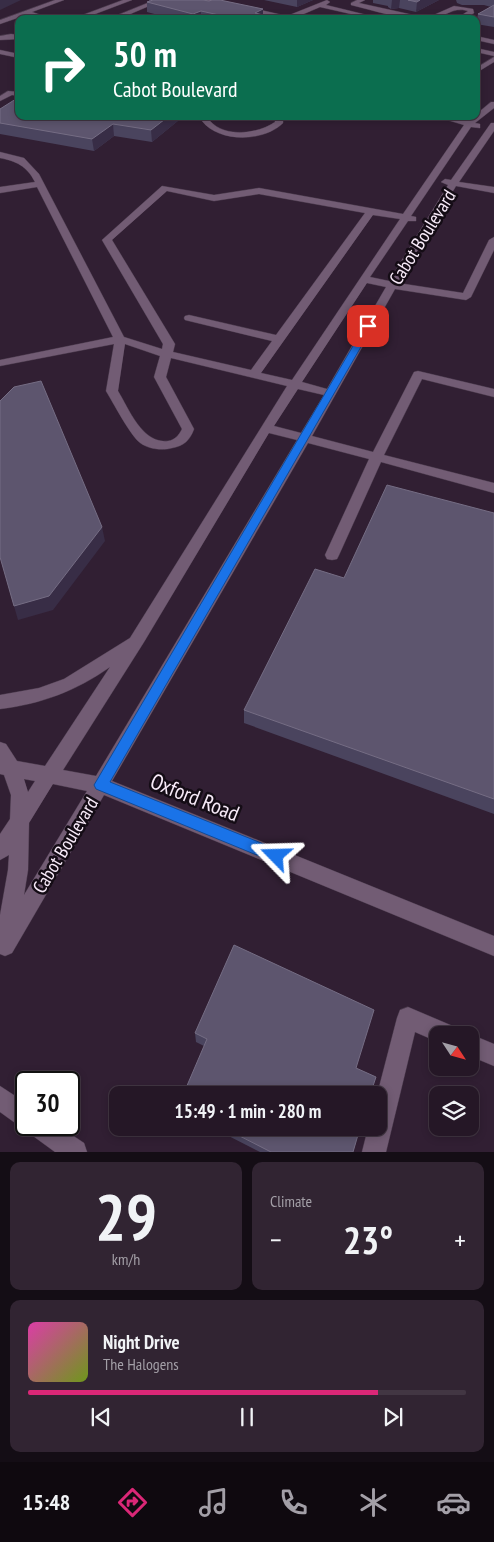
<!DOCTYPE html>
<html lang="en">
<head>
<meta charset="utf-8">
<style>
  body { margin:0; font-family:"PT Sans Narrow",sans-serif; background:#312432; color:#f1f3f6; height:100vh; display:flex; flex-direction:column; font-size:19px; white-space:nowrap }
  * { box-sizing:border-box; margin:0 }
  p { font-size:16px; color:#a39fa7 }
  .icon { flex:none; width:28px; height:28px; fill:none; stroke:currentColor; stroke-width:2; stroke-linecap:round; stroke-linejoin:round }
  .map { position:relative; height:1152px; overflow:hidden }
  .drawer { display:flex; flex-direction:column; gap:10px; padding:10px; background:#140d15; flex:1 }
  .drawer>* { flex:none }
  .banner { position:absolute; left:15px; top:15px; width:465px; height:105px; border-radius:10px; box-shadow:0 2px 8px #0003,0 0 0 1px #423643; background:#0b6e4f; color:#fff; overflow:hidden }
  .needle { width:32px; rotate:126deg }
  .tools { position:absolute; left:429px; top:1026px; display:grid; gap:10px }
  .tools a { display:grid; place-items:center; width:50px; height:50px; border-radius:10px; background:#251726; box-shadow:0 2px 8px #0003,0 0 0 1px #423643; font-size:25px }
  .speed { position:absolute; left:15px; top:1071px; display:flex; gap:10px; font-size:25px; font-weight:700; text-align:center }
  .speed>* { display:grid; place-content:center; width:65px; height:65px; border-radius:50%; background:#251726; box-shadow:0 2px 8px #0003,0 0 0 1px #423643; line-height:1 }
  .speed .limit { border:2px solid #111; border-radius:8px; background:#fff; color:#111 }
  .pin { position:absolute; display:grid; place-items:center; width:42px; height:42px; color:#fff; margin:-21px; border-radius:10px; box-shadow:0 2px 8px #0006 }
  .me { position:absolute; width:55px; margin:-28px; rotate:292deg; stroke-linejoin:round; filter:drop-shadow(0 0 4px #0008) }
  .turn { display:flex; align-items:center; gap:18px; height:105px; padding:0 15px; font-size:22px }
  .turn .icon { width:65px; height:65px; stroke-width:2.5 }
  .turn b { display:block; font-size:35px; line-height:42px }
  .big { font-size:38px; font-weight:600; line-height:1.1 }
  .drawer .widget { flex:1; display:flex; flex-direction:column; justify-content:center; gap:8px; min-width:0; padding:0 18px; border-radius:10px; background:#312432 }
  .drawer .dial { align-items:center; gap:0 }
  .dial b { font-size:65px; line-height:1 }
  .song { display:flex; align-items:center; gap:15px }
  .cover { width:60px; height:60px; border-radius:8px; background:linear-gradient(135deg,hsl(320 70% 55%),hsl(80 70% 35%)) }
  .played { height:5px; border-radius:2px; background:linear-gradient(90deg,#db2777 80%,#423643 80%) }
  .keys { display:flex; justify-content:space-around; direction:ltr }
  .heat { display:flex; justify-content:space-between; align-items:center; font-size:28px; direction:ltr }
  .drawer .tiles { flex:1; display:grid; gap:10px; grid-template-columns:1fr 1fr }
  .widget:last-child { grid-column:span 2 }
  .trip { position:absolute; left:109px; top:1086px; width:278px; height:50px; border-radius:10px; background:#251726; box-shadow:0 2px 8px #0003,0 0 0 1px #423643; font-weight:600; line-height:50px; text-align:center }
  .dock { display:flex; height:80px; justify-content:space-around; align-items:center; background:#0f090f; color:#a39fa7 }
  .dock .icon { width:35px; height:35px }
  .dock .selected { color:#db2777 }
  .dock b { font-size:22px; color:#f1f3f6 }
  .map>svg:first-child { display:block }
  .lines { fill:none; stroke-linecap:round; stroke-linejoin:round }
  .minor-casing { stroke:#4a3a4c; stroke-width:1 }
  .minor { fill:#725c74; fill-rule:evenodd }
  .wall { fill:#4a445e }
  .shaded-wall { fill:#382d46 }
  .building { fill:#5d556e; stroke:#756d84 }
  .route { fill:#1a73e8; stroke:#114b97 }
  .labels { text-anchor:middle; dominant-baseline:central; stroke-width:5; stroke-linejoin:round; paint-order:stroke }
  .street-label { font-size:19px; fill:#f7eaf8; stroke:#140c15 }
  .near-street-label { font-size:22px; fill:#f7eaf8; stroke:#140c15 }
</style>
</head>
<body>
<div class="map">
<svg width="494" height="1152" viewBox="0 0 494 1152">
  <rect width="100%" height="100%" fill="#311f33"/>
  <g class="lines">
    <!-- minor casing -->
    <g class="minor-casing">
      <path id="minor" d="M55 0H64L32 12 53 19H42L26 15 0 24V20Z
        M123 0H132L82 19H72Z
        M155 0H163L128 15 143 19H130L118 15Z
        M205 0H216L287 16 327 0 330 2 326 5 367 15 364 17 320 7 292 19H282Z
        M357 0H365L359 3 427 18 454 6 473 9 474 13 464 19H456L468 11C452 6 445 18 431 19 405 21 376 11 351 5V3Z
        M11 34 19 35V39L0 40V36Z
        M476 36 494 40V44L476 40Z
        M476 48 494 52V56L476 52Z
        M0 50 19 54V58L0 54Z
        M494 57V62L476 73V68Z
        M8 91 19 92V96L12 95 0 101V96Z
        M491 102H494V108L475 123 480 124V128L471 127 411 216 416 217V221H408L370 277 389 281 448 185 441 182 445 179 451 180 491 123H494V131L459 182 494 187V193L456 186 398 283 463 293 489 240 494 237V250L471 297 466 300 395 289 312 436 373 452 414 372 418 371 494 389V397L422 379 384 455 494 483V493L381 462 339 555 337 559 332 560 327 559 325 555 369 459 308 443 112 781 494 936V956L104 795 12 953 5 956 0 954V915L8 870 9 855 0 860V834L10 819 11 795 4 775 0 774V742L6 744 17 761 45 766 110 667C76 691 41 704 0 709V695L39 688 64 679 130 638 287 386 171 358 166 377 194 429C190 440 184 446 172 448 162 451 146 449 138 441 128 431 114 404 106 391L114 344 0 366V360L113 337 37 187 0 193V187L35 182C27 166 16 161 0 158V152L24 158 39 174 124 337 162 349 163 344 102 240 162 186 214 195 259 188 403 214 464 125 434 116H448L468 121ZM167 191 214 201 259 194 365 213 276 335 189 315 185 316 184 318 185 320 272 341 251 370 173 352 175 344 112 240ZM373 215 400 219 292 380 261 373ZM367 283 386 287 327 389 302 382ZM125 344 160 356 154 377 182 429C179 435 175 440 168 441 142 444 129 409 118 391ZM298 389 324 395 301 433 274 426ZM269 433 297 440 96 776 63 770 144 642ZM24 779 35 781 28 792ZM53 784 87 791 24 895 28 870 29 823Z
        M203 116H211L210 121C225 138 258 134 275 122V116H283V123C264 142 219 143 202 121Z
        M408 1007 455 1027 458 1035H438V1042L415 1032 386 1152H362L368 1128H378L377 1095 397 1018 400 1010Z
        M470 1034 494 1044V1066L470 1056V1035H467Z
        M0 1086 26 1103V1125H57L84 1143 87 1152H55L29 1133 27 1129 18 1125 0 1112Z"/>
    </g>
    <!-- minor -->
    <use href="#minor" class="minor"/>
  </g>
  <!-- wall -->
  <path class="wall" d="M149 0H203L263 9V19H173L147 12V2H149Z
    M264 0H313L297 7Z
    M373 0H439L416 12 399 8 391 9 388 7V6L373 3Z
    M455 0H494V27L476 24 478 14 491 7 484 5H462L457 3 456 0Z
    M0 109 19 116H179V120L152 142 114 136 94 151 0 134Z
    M494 513V814L244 723V710L344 578Z
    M374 1010 204 1046 196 1042 195 1033Z
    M213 1128H360L353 1152H260Z"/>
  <!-- shaded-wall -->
  <path class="shaded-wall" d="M0 0H21L0 10Z
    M297 0H313L297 7Z
    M392 0H400L399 8 391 9Z
    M420 0H439L416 12 417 2Z
    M263 9V19V15L255 13Z
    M201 11V19H194L193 14Z
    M249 15V19H241Z
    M169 116H179V120L152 142 151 130Z
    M113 124 114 136 94 151 92 139Z
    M102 527 105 541 53 610 18 620 14 606Z"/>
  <!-- building -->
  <path class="building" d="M153 0H203L209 1 212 0H220L263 9 255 13 263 15H249L241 19H237L201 11 193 14 147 2Z
    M408 0H420L417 2Z
    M494 5V17L478 14Z
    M19 97V116H169L151 130 113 124 92 139 0 123V109Z
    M41 381 102 527 49 596 14 606 0 557V401L14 387Z
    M387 485 494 513V799L244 710 315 569 344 578Z
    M234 945 374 1010 356 1068 376 1077 370 1095H183L207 1039 195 1033Z
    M224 1128H360L353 1152H271Z"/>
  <!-- route -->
  <path class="route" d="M366 324 373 326 110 782 281 851 283 856 281 861 276 863 96 789 94 785Z"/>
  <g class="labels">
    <!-- street labels -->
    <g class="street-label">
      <text transform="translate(422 237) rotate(-58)">Cabot Boulevard</text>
      <text transform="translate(65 845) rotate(-59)">Cabot Boulevard</text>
    </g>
    <!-- near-street labels -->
    <g class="near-street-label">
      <text transform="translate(195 797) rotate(22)">Oxford Road</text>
    </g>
  </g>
</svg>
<div class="tools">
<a><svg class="needle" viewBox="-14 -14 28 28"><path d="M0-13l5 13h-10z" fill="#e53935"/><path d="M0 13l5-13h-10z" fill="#a39fa7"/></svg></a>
<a><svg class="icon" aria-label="layers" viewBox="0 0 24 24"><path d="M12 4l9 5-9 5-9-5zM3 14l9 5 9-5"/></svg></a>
</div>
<div class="speed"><div class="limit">30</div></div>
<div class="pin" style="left:368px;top:326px;background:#d93025"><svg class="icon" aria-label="arrive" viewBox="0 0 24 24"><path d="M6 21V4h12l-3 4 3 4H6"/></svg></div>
<svg class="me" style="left:276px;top:856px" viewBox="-20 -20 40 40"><path d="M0-17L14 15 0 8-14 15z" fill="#1a73e8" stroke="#fff" stroke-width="4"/></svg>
<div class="trip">15:49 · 1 min · 280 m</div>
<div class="banner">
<div class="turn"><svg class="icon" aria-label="right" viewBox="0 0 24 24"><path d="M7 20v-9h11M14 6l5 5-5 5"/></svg><div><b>50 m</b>Cabot Boulevard</div></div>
</div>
</div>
<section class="drawer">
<div class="tiles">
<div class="widget dial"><b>29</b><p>km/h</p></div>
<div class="widget"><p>Climate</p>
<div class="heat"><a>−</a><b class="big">23°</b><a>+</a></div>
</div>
<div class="widget">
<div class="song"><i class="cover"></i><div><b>Night Drive</b><p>The Halogens</p></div></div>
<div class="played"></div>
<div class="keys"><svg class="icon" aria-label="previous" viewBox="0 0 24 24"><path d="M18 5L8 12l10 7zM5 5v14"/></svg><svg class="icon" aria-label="pause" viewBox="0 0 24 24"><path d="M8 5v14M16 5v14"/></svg><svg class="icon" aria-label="next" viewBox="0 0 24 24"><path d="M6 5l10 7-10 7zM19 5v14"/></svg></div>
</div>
</div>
</section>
<nav class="dock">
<b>15:48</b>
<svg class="icon selected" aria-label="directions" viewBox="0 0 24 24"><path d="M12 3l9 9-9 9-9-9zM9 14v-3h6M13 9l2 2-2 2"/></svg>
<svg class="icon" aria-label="music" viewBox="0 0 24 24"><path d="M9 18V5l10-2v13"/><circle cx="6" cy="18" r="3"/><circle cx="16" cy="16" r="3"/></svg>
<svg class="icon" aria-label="phone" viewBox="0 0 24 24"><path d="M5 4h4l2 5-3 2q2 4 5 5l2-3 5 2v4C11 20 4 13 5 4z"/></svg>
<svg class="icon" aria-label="climate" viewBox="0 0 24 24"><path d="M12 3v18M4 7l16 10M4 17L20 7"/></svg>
<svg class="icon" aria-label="car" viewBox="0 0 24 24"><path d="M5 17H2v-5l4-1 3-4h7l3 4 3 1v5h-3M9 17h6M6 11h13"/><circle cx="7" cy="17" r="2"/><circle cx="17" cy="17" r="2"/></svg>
</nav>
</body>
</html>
